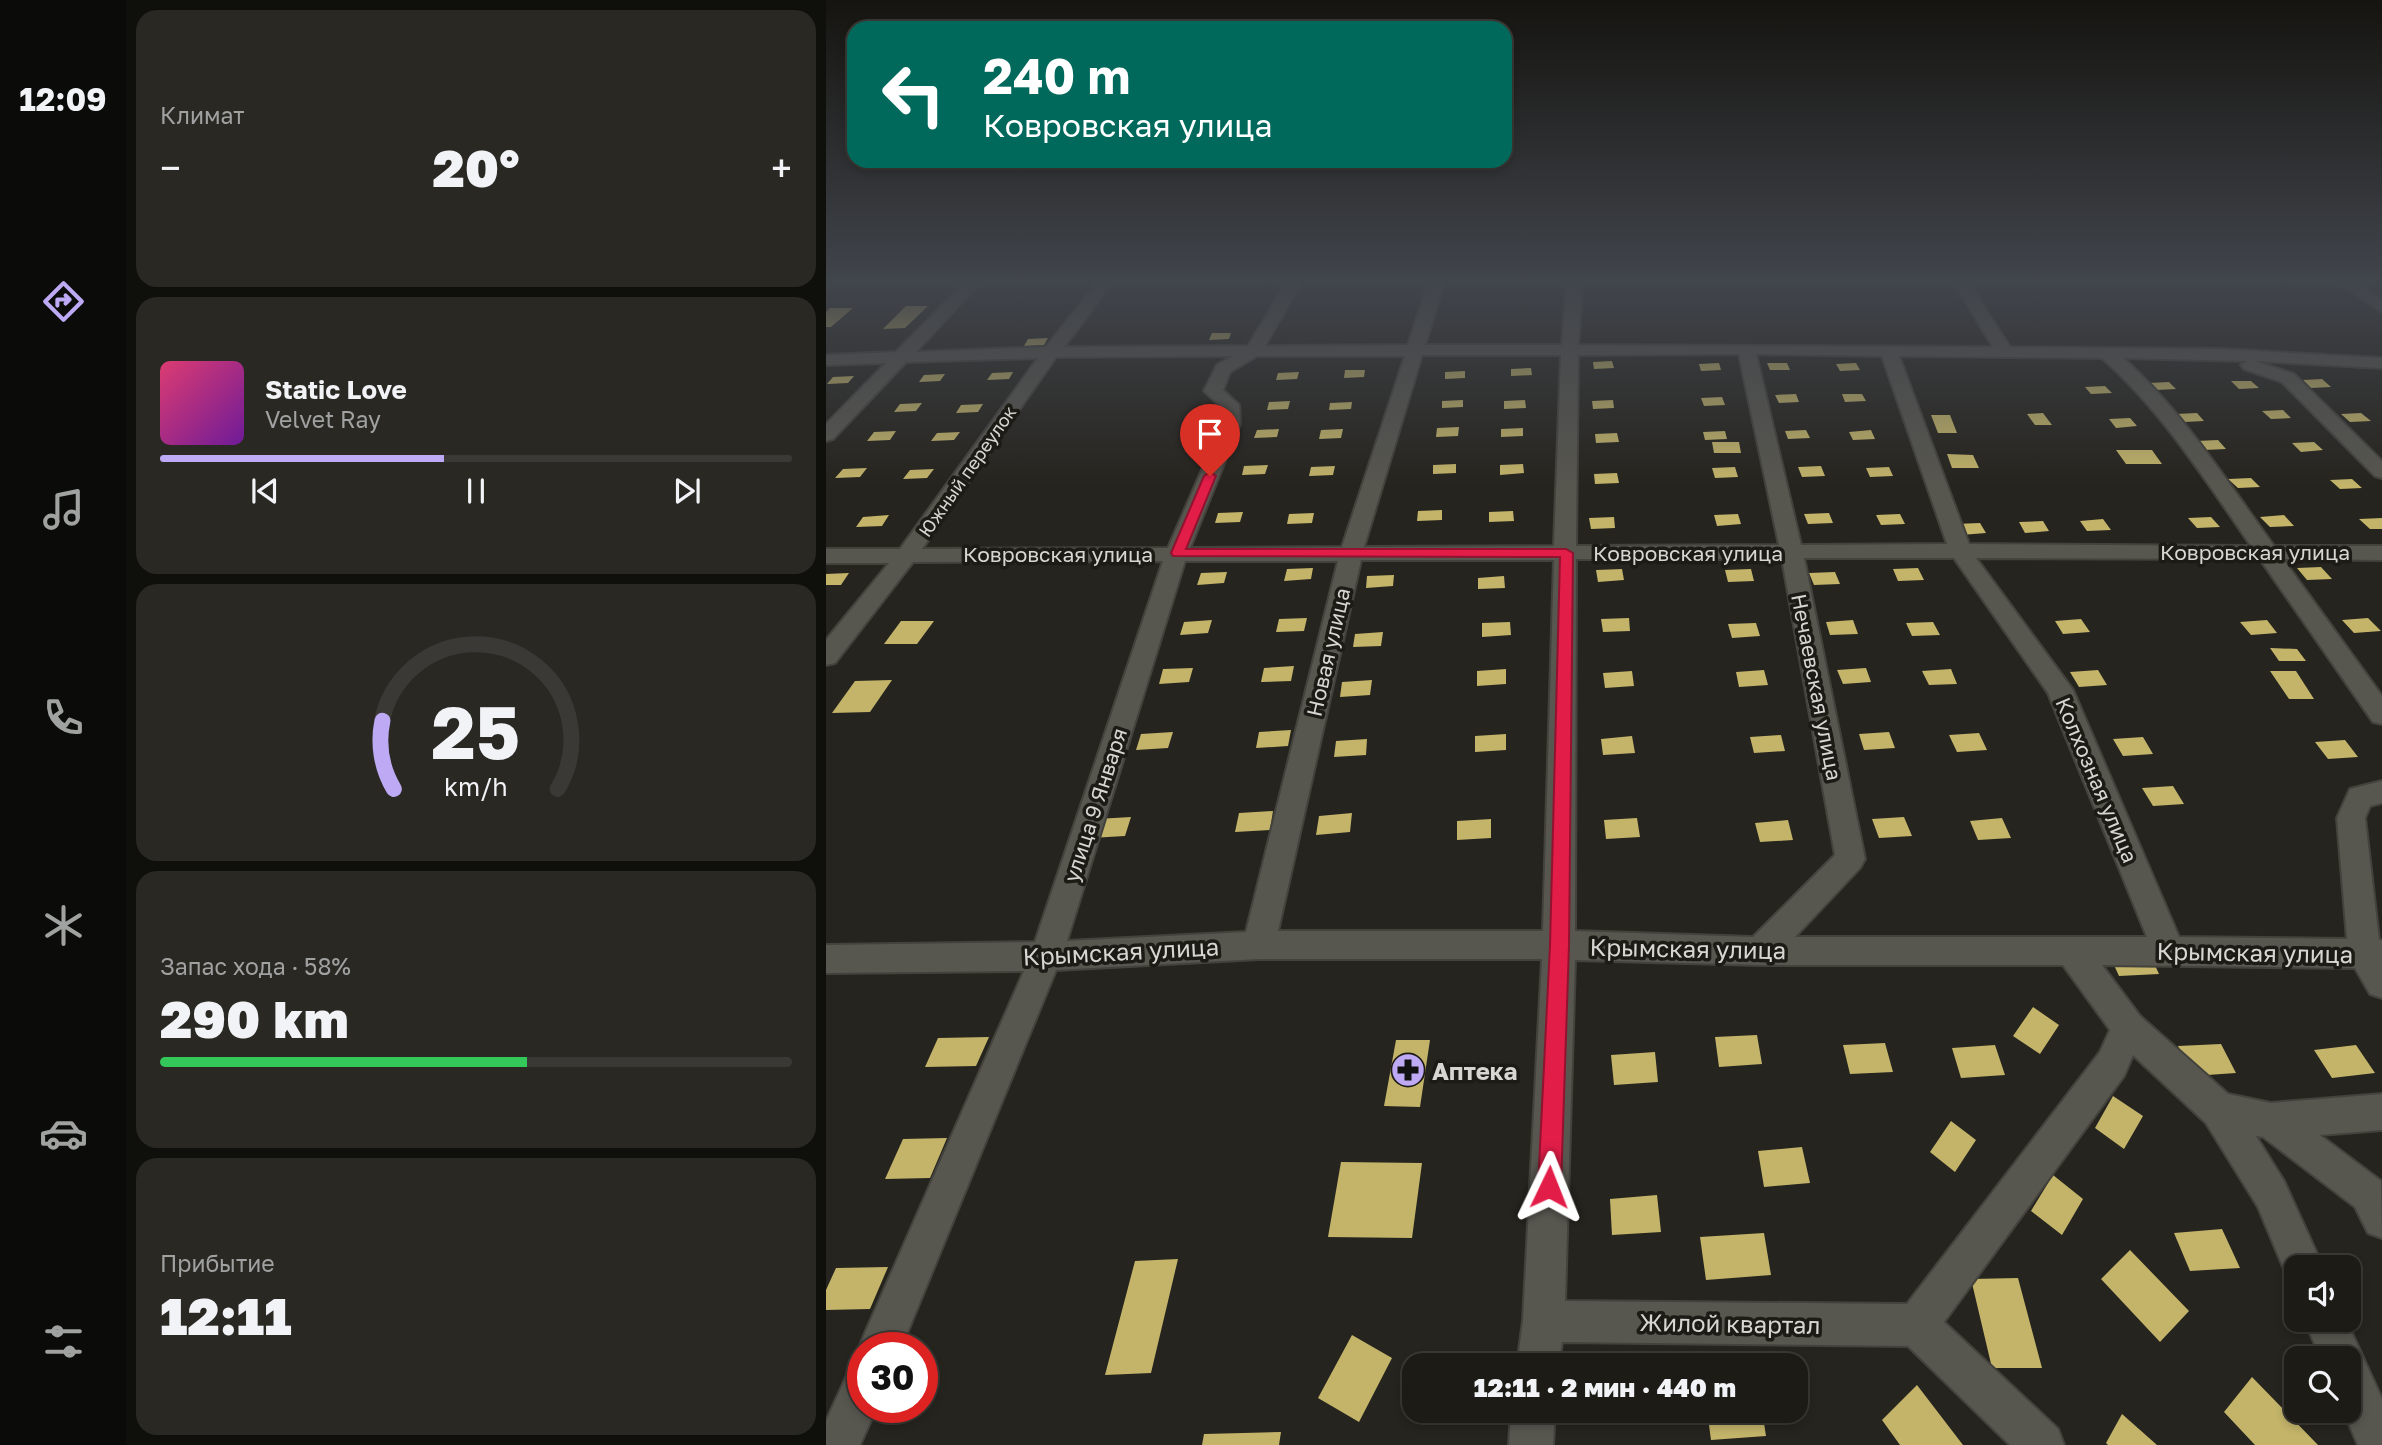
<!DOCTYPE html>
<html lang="ru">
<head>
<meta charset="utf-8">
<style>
  body { margin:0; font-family:"Golos Text",sans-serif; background:#292823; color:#f1f3f6; height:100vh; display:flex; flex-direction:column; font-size:26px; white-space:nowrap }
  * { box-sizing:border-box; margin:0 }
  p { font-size:23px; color:#a0a1a1 }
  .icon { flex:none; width:38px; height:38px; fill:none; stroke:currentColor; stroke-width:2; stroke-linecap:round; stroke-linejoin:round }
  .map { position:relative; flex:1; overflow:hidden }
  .sheet { display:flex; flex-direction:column; gap:10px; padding:10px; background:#0f0f0c; width:700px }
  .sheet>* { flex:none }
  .guide { position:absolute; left:21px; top:21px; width:665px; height:147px; border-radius:21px; box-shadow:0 4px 10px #0003,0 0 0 2px #3a3935; background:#00695c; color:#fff; overflow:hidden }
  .buttons { position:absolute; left:1458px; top:1255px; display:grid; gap:14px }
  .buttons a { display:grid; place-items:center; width:77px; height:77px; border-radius:14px; background:#1c1b16; box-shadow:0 4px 10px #0003,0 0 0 2px #3a3935; font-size:35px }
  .speed { position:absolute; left:21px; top:1332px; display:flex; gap:14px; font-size:35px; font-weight:700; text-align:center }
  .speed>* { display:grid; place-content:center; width:91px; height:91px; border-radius:50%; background:#1c1b16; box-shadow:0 4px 10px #0003,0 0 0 2px #3a3935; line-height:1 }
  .speed .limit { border:10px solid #d22; background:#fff; color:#111 }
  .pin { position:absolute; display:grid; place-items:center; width:60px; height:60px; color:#fff; margin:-72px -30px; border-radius:50% 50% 50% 0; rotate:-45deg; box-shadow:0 0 7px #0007 }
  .pin .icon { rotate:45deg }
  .me { position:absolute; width:77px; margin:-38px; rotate:2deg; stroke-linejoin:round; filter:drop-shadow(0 0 5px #0008) }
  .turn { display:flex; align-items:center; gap:24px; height:147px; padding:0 21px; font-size:32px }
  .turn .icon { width:91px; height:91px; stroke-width:2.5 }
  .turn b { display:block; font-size:49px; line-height:60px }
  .big { font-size:52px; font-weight:800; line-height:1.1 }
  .sheet .tile { flex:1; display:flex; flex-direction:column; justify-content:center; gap:10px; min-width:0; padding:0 24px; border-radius:21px; background:#292823 }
  .sheet .dial { align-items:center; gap:0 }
  .dial svg { height:182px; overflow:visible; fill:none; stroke:#3a3935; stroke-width:7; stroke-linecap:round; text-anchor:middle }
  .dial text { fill:#f1f3f6; stroke:none }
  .song { display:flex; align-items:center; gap:21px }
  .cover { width:84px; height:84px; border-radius:10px; background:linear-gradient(135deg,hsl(340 70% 55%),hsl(280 70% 35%)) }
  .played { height:7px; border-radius:4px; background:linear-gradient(90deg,#bea9f4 45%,#3a3935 45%) }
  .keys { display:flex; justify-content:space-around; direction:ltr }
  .heat { display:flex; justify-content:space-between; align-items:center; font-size:38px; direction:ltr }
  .charge { height:10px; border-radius:5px; background:linear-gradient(90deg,#34c759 58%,#3a3935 0) }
  .trip { position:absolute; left:576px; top:1353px; width:406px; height:70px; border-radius:21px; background:#1c1b16; box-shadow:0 4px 10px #0003,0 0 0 2px #3a3935; font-weight:800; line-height:70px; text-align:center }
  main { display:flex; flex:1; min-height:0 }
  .tabs { display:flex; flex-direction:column; width:126px; justify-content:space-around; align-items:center; background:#0b0b09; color:#a0a1a1 }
  .tabs .icon { width:49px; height:49px }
  .tabs .current { color:#bea9f4 }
  .tabs b { font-size:32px; color:#f1f3f6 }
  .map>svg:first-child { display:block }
  .building { fill:#c3b46a }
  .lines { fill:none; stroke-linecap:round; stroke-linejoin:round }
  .minor-casing { stroke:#43423d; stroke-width:4 }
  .minor { fill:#57564f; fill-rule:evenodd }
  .route { fill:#e11d48; stroke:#92132f; stroke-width:2 }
  .labels { text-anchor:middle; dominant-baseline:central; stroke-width:7; stroke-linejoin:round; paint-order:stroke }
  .far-street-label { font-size:18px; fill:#d7d6d2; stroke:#1c1b15 }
  .street-label { font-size:21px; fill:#d7d6d2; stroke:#1c1b15 }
  .near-street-label { font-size:24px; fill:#d7d6d2; stroke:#1c1b15 }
  .near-poi-label { font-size:24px; font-weight:bold; fill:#d7d6d2; stroke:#1c1b15; text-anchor:start }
</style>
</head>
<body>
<main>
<nav class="tabs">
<b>12:09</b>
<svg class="icon current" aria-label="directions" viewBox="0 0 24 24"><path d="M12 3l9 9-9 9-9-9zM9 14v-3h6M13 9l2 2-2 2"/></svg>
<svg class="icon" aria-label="music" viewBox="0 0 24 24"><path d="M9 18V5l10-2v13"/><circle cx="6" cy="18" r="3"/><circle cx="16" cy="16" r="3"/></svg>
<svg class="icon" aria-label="phone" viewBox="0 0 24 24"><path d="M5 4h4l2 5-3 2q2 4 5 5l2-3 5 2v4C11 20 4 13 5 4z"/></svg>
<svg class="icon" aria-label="climate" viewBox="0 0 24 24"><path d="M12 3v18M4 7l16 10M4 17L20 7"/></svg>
<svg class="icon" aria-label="car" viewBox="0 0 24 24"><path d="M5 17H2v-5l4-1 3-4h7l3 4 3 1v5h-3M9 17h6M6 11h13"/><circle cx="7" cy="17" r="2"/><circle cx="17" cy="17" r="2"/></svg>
<svg class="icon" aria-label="filters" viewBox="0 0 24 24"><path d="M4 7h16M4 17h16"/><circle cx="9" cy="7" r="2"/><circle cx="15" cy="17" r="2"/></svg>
</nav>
<section class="sheet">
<div class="tile"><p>Климат</p>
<div class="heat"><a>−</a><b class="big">20°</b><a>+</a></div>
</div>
<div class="tile">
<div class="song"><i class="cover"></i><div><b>Static Love</b><p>Velvet Ray</p></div></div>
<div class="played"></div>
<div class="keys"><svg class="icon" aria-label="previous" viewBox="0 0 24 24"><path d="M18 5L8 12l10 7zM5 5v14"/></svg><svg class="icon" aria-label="pause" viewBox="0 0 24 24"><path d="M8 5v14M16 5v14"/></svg><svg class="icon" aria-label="next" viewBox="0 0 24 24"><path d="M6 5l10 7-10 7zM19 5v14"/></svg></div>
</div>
<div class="tile dial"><svg viewBox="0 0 100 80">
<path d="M14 69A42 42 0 1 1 86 69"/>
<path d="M14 69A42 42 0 0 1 9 39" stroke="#bea9f4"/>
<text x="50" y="56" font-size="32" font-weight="700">25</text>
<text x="50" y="72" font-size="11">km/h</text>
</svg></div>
<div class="tile"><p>Запас хода · 58%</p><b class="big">290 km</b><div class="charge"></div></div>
<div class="tile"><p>Прибытие</p><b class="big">12:11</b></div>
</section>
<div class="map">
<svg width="1556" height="1445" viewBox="0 0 1556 1445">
  <rect width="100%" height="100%" fill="#26241e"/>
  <!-- building -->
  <path class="building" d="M80 306H102L79 328 57 329Z
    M4 308H27L5 327H0V312Z
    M386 333H405L403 339 383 340Z
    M222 338 218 345 198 346 202 339Z
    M786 361 788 368 768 369 767 362Z
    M893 363 895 370 875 371 873 364Z
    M941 363H961L964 370H944Z
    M1030 363 1034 370 1014 371 1010 364Z
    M705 368 706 375 685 376V369Z
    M519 370H539L538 377 518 378Z
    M639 371V378L619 379V372Z
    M187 372 183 379 161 380 166 373Z
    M473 372 471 379 450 380 452 373Z
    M119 374 114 381 93 382 98 375Z
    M28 376 22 383 1 384 7 377Z
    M1496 379 1505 387 1485 388 1477 380Z
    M1405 381H1425L1433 388 1413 389Z
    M1343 382 1350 389 1330 390 1323 383Z
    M1279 386 1286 393 1265 394 1259 387Z
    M970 394 973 402 953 403 949 395Z
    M1016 394H1036L1040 401 1019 402Z
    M896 397 899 405 878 406 875 398Z
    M637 400V407L616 408V401Z
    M699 400 700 408 678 409V401Z
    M787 400 788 408 767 409 766 401Z
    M464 401 462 409 441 410 443 402Z
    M526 402 525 409 503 410 504 403Z
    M96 403 90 411 68 412 74 404Z
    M157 404 152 412 130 413 135 405Z
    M1457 410 1465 418 1445 419 1436 411Z
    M1217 413 1226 425H1209L1201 414Z
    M1371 413 1378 421 1358 422 1350 414Z
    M1535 413 1545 421 1524 422 1515 414Z
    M1105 415H1124L1131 433H1112Z
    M1304 418 1311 426 1290 428 1283 419Z
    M633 427 632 436 610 437 611 428Z
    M697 428V436L675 437V429Z
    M453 429 451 437 428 438 431 430Z
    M517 429 515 438 493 439 495 430Z
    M980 430 984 438 962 439 959 431Z
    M1045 430 1049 439 1027 440 1023 432Z
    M70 431 64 440 41 441 48 432Z
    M899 431 901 439 879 440 877 432Z
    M134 432 128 440 105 441 111 433Z
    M791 433 793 442 770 443 769 434Z
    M1392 440 1400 449 1378 450 1370 441Z
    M886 442H913L915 453H888Z
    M1488 442 1497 450 1475 452 1466 443Z
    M1290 450H1326L1336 464H1300Z
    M1121 454 1147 455 1153 468H1126Z
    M630 464V473L607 474V465Z
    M697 464 698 473 674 475V465Z
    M442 465 439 474 416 475 418 466Z
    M509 466 507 475 483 476 485 467Z
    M995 466 999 476 976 477 972 467Z
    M909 467 912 477 889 478 886 468Z
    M1063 467 1067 476 1044 477 1040 468Z
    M41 468 34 477 9 478 17 469Z
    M108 469 101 478 77 479 84 470Z
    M791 473 793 483 769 484 768 474Z
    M1425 478 1434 487 1412 488 1402 479Z
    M1526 479 1536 488 1514 489 1504 480Z
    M616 510V520L591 521 592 511Z
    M687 511 688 521 663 522V512Z
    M417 512 414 522 389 523 392 513Z
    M488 513 486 523 461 524 463 514Z
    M1003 513 1007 523 982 524 978 514Z
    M912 514 915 524 891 526 888 515Z
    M1074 514 1079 524 1055 525 1050 515Z
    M63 515 56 526 30 527 37 517Z
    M1458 515 1468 526 1444 527 1434 517Z
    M788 517 789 528 765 529 763 518Z
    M1385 517 1394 527 1371 528 1362 518Z
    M1556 518V529H1544L1533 519Z
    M1277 519 1285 530 1261 531 1254 521Z
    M1217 521 1223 531 1199 533 1193 522Z
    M1154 523 1160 533 1135 535 1129 524Z
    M1495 567 1506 579 1481 580 1471 568Z
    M487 568 485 579 458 581 461 569Z
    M1092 568 1098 580 1072 581 1067 569Z
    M796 569 798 580 772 582 770 570Z
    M925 569 928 581 902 582 899 570Z
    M401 572 398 583 371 585 375 573Z
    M1009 572 1014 584 988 585 983 573Z
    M23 573 15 585H0V574Z
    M568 575 567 586 540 588 541 576Z
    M678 576 679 588 652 589V578Z
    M481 618 478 631 450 632 453 619Z
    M803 618 804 631 777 632 775 619Z
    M1542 618 1555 631 1528 633 1516 620Z
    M1255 619 1264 632 1237 634 1229 621Z
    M386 620 382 633 354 635 358 622Z
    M1027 620 1032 634 1004 635 1000 622Z
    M1441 620 1451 633 1425 635 1414 622Z
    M75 621H108L91 644H58Z
    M684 622 685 635 656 637V623Z
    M1107 622 1114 635 1086 636 1080 623Z
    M930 623 934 636 906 638 902 624Z
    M557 632 555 646 527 647 529 634Z
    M1444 648 1471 649 1480 661H1453Z
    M468 666 465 681 435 682 438 668Z
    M367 668 363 682 333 684 337 669Z
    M1040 668 1045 682 1017 684 1011 670Z
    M680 669V684L651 686V671Z
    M1125 669 1131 684 1103 685 1096 671Z
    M938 670 942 685 913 687 910 672Z
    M1272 670 1281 685 1253 687 1244 672Z
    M806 671 808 686 779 688 777 673Z
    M1444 671H1470L1488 699H1463Z
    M66 680 44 712 6 713 29 681Z
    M546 680 544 695 514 697 516 682Z
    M465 730 462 746 430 748 433 732Z
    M347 732 342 748 310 750 315 734Z
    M1063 732 1069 748 1038 750 1033 734Z
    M1153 733 1161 750 1131 752 1123 735Z
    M680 734V750L649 752V736Z
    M955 735 959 751 928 753 924 737Z
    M806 736 809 753 777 755 775 739Z
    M1317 737 1327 754 1297 756 1287 739Z
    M541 739 540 755 508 757 510 741Z
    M1519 740 1532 757 1502 759 1489 742Z
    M1347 786 1358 804 1327 806 1316 788Z
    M447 811 444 830 409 832 413 813Z
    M526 813 524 832 490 835 493 816Z
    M305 817 299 836 265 838 271 819Z
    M1078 817 1086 836 1053 838 1046 819Z
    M811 818 814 837 780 839 778 820Z
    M1176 818 1185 838 1152 840 1144 821Z
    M665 819V838L631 840V821Z
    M962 820 967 840 934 842 929 823Z
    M1321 948 1333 974 1293 976 1281 950Z
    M1207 1007 1233 1025 1214 1054 1187 1036Z
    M931 1035 936 1064 893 1067 889 1037Z
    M163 1037 150 1066 99 1067 112 1038Z
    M570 1040H604L594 1107 558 1106Z
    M1059 1043 1067 1072 1024 1074 1017 1045Z
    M1395 1044 1410 1073 1367 1076 1352 1046Z
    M1169 1045 1179 1075 1135 1078 1126 1048Z
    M1530 1045 1549 1073 1506 1078 1488 1050Z
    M829 1052 832 1082 788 1085 785 1055Z
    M1287 1096 1317 1116 1298 1149 1269 1128Z
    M1125 1121 1150 1140 1129 1172 1104 1152Z
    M121 1138 104 1178 59 1179 77 1139Z
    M976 1147 984 1183 938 1187 932 1151Z
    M515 1162 596 1163 586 1238 502 1237Z
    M1227 1175 1257 1199 1236 1235 1205 1211Z
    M831 1195 835 1232 786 1235 784 1199Z
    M1396 1229 1414 1268 1364 1271 1348 1233Z
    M938 1233 945 1275 880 1280 874 1237Z
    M1304 1250 1363 1311 1334 1342 1275 1279Z
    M352 1259 325 1373 279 1375 309 1261Z
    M62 1267 44 1309 0 1310V1290L10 1268Z
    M1192 1278 1216 1368H1166L1145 1279Z
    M526 1335 566 1358 533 1422 492 1398Z
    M1426 1377 1492 1445H1429L1398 1412Z
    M1091 1385 1137 1445H1074L1056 1420Z
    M783 1410H838L839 1420 784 1425Z
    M881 1410H936L940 1436 885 1440Z
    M1296 1414 1331 1445H1282L1280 1443Z
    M455 1432 453 1445H376L378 1434Z"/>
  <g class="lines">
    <!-- minor casing -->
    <g class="minor-casing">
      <path id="minor" d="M138 283H154L90 352 220 347 271 283H286L238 347 422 346 460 283H475L439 346 582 345 602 283H618L599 345H736L741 283H757L752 345 1167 347 1128 283H1143L1184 347 1394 349 1556 358V368L1429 361 1468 374 1556 461V478L1549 476 1456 382 1418 369 1415 365 1421 361 1297 358C1354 408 1403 484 1448 546H1556V560L1457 559 1556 696V724L1547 722 1434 559 1150 558 1247 690 1353 937 1521 939 1511 818 1524 789 1556 781V803L1544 806 1539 818 1553 940H1556V998L1544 994 1529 968 1276 965 1314 1016 1402 1094 1445 1103 1556 1094V1130L1494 1135 1555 1181 1556 1238 1542 1233 1529 1207 1437 1137 1430 1136 1458 1181 1497 1267H1470V1284L1463 1281 1432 1207 1380 1123 1307 1055 1298 1076 1118 1322 1232 1429 1238 1445H1184L1082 1346 736 1342 733 1365H691L697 1321 716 959H433L230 970 75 1348H37V1357L33 1348 39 1333 198 971 0 973V945L209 942 337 561 87 562 9 663 0 665V640L63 563H0V549H74L212 358 80 362 7 439 0 441V424L60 363 0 365V355L70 352ZM913 354 953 545 750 546 752 355ZM930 354 1056 356 1121 544 975 545ZM596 355H735L728 546 538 547ZM407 356 391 365 378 391 395 407 396 424 342 548 96 549 230 357ZM431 356H579L516 547 364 548 414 424 413 405 397 390 404 372ZM1073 356 1276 358C1336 411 1380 481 1425 546L1143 544ZM978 558H1128L1222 693 1321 937H969L1034 868 1039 859ZM750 559H956L1009 855 927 937 749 931ZM535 560H728L717 931H452ZM359 561H512L420 932 241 941ZM749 960 934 965H1237L1284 1030 1274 1052 1081 1304 739 1301Z
        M1513 283H1531L1556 300V312Z
        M1478 1320H1520L1556 1399V1445H1532L1517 1410H1522V1358H1495Z
        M37 1367V1407H51L34 1445H0V1421L22 1373Z
        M685 1410H729L727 1445H683Z"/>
    </g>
    <!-- minor -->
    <use href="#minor" class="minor"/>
  </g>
  <!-- sky -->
  <linearGradient id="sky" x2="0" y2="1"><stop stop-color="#151410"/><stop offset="0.58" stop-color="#41454c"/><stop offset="1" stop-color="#41454c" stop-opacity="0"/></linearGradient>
  <rect width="1556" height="486" fill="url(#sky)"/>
  <!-- route -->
  <path class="route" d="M384 472 390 476 360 549H740L747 553 743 945 735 1187 731 1195 723 1198 715 1195 712 1187 724 945 734 557 347 556 345 553 378 476Z"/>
  <!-- icons -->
  <defs>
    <g id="pharmacy-disc" transform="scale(1.75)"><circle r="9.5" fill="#bea9f4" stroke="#1c1b15"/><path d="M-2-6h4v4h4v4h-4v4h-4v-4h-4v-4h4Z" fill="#111"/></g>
  </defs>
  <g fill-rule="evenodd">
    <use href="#pharmacy-disc" x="582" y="1070"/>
  </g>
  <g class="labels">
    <!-- far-street labels -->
    <g class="far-street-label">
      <text transform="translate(141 471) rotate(-55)">Южный переулок</text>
    </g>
    <!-- street labels -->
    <g class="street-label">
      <text x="1429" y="552">Ковровская улица</text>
      <text x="862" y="553">Ковровская улица</text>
      <text x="232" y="554">Ковровская улица</text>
      <text transform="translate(502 652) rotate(-77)">Новая улица</text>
      <text transform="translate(991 687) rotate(79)">Нечаевская улица</text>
      <text transform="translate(1271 780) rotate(67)">Колхозная улица</text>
      <text transform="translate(269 805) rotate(-72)">улица 9 Января</text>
    </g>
    <!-- near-street labels -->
    <g class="near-street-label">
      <text transform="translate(862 948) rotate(1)">Крымская улица</text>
      <text transform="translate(295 951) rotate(-3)">Крымская улица</text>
      <text transform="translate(1429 952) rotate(1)">Крымская улица</text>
      <text transform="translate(904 1323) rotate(1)">Жилой квартал</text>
    </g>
    <!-- near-poi labels -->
    <g class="near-poi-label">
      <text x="606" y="1070">Аптека</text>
    </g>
  </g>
</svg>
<div class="buttons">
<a><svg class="icon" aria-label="sound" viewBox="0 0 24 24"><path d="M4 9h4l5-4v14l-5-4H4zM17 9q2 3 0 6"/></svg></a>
<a><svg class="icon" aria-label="search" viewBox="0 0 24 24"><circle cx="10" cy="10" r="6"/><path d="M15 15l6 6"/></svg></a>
</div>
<div class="speed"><div class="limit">30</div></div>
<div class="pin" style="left:384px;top:476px;background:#d93025"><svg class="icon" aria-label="arrive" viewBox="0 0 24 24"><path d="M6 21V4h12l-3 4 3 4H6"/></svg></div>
<svg class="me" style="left:723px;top:1187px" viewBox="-20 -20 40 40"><path d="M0-17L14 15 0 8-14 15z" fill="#e11d48" stroke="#fff" stroke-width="4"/></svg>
<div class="trip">12:11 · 2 мин · 440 m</div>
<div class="guide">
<div class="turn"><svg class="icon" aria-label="left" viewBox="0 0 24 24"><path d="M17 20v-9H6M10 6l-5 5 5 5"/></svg><div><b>240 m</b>Ковровская улица</div></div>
</div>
</div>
</main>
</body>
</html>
